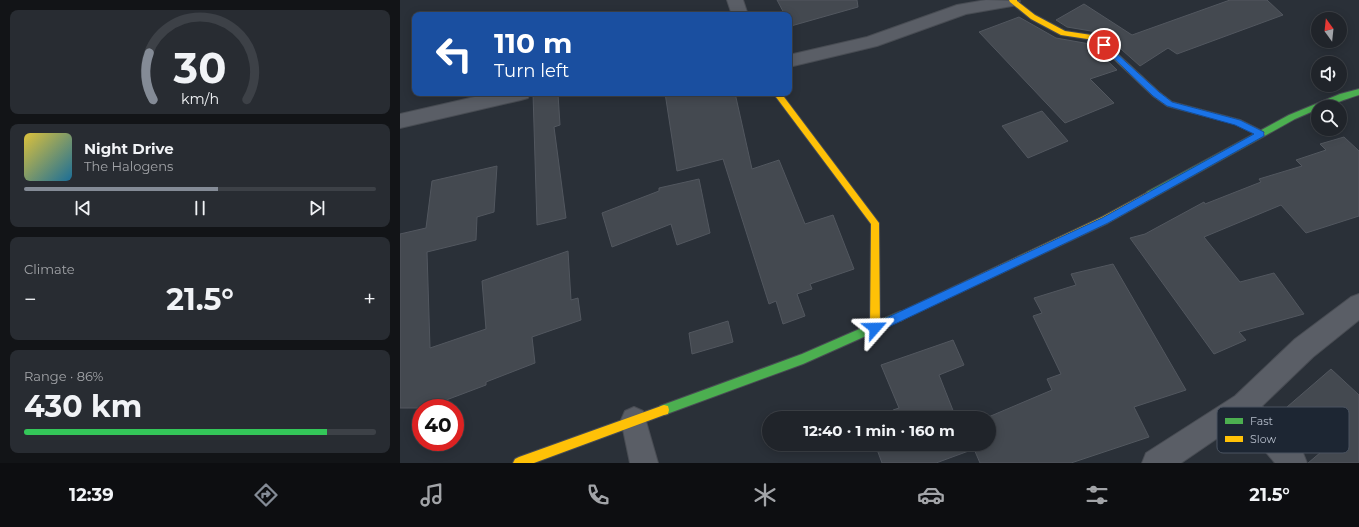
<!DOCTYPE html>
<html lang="en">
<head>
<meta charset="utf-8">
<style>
  body { margin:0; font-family:Montserrat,sans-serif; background:#282c32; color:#f1f3f6; height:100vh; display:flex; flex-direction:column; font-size:15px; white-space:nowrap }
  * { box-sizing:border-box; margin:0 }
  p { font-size:13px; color:#a2a4a8 }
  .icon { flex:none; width:22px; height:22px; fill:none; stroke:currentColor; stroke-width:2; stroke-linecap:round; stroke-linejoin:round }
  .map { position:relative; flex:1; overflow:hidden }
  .details { display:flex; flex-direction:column; gap:10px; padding:10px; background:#121417; width:400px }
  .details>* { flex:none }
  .banner { position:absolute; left:12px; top:12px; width:380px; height:84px; border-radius:8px; box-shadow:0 2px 10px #0003,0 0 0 1px #3d4147; background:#1a4fa0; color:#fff; overflow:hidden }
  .needle { width:26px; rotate:345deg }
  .controls { position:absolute; left:911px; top:12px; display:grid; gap:8px }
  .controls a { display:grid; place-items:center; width:36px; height:36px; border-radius:50%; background:#20242a; box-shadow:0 2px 10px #0003,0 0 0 1px #3d4147; font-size:20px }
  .speed { position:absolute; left:12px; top:399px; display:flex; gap:8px; font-size:20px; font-weight:700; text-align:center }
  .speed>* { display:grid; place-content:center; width:52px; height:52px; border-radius:50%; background:#20242a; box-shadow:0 2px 10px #0003,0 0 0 1px #3d4147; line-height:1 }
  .speed .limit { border:6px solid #d22; background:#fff; color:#111 }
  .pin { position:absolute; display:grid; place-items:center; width:34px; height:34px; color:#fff; margin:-17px; border:2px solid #fff; border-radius:50%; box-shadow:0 1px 4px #0007 }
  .me { position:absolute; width:44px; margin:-22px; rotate:65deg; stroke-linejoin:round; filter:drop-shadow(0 0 3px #0008) }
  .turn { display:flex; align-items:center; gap:14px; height:84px; padding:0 16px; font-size:18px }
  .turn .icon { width:52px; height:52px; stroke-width:2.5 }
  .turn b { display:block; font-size:28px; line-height:34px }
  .big { font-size:30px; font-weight:700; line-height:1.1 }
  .details .tile { flex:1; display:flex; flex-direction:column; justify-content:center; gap:6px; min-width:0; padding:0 14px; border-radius:8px; background:#282c32 }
  .details .dial { align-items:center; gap:0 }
  .dial svg { height:104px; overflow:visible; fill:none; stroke:#3d4147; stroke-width:7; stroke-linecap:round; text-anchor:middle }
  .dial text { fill:#f1f3f6; stroke:none }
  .song { display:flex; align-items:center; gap:12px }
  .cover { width:48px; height:48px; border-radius:6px; background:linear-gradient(135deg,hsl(50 70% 55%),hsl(200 70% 35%)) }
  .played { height:4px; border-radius:2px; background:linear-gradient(90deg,#848b96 55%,#3d4147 55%) }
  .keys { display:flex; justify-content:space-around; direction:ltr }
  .heat { display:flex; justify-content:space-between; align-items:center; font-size:22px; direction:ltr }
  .charge { height:6px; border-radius:3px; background:linear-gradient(90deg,#34c759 86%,#3d4147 0) }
  .trip { position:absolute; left:362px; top:411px; width:234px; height:40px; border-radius:20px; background:#20242a; box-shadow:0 2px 10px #0003,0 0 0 1px #3d4147; font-weight:700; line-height:40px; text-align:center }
  .dock { display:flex; height:64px; justify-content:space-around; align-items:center; background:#0d0e11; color:#a2a4a8 }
  .dock .icon { width:28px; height:28px }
  .dock .active { color:#848b96 }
  .dock b { font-size:18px; color:#f1f3f6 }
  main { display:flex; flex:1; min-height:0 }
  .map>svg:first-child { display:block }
  .building { fill:#444950; stroke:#52575f }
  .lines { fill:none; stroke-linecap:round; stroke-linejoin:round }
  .street-casing { stroke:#484c53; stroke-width:2 }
  .fast-casing { stroke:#484c53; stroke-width:2 }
  .slow-casing { stroke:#484c53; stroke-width:2 }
  .street { fill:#5a5e66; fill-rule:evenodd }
  .fast { fill:#4caf50; fill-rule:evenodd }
  .slow { fill:#ffc107; fill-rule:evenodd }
  .route { fill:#1a73e8; stroke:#114b97 }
  .key { fill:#1d2633; stroke:#4a5360; stroke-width:1 }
  .key-label { font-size:11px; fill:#b4bcc9 }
</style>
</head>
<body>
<main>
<section class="details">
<div class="tile dial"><svg viewBox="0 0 100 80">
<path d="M14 69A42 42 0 1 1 86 69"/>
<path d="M14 69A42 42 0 0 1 11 33" stroke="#848b96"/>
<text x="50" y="56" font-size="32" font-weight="700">30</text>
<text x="50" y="72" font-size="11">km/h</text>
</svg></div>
<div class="tile">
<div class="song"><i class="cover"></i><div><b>Night Drive</b><p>The Halogens</p></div></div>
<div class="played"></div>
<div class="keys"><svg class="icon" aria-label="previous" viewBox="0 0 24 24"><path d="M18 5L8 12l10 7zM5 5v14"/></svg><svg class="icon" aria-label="pause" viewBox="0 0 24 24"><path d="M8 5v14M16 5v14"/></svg><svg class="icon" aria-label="next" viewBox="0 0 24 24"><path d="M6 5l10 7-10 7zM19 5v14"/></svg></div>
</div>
<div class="tile"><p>Climate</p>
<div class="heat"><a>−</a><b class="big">21.5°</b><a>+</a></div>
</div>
<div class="tile"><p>Range · 86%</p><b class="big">430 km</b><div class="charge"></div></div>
</section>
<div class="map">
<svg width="959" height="463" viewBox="0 0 959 463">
  <rect width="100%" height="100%" fill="#2a3038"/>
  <!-- building -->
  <path class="building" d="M377 0H457L458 7 391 26 389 15H385Z
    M830 0H867L883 15 777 54 768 48 740 66 703 33 667 27 656 20 684 4 732 35Z
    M619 17 656 38 690 44 717 70 690 79 714 103 665 123 579 32Z
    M133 93H149L150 96 158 94 160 125 154 127 166 218 137 225Z
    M265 93H335L352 169 379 160 405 224 433 215 454 269 410 284 412 289 397 294 405 316 383 324 376 301 369 304 323 159 277 171Z
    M642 111 668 141 628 158 602 126Z
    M944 137 959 151V216L906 233 881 205 804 237 840 282 874 273 904 314 839 332 846 340 814 354 730 238 745 234 804 202 805 204 861 182 859 179 902 166 896 160 926 150 920 144Z
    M97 166 94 212 77 217 76 240 27 252 30 348 86 329 82 281 168 251 171 300 178 298 181 320 132 337 135 363 86 382V385L25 408H0V234L26 228 32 181Z
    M299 179 310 233 277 245 271 224 212 247 202 213 259 191V188Z
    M713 264 786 390 734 407 749 437 671 463H580L574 449 536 463H482L475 444H589V418H586L652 390 647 379 661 374 633 316 642 313 634 298 676 285 671 274Z
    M328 321 333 342 292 354 289 333Z
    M553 340 564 365 539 375 556 418H481L494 413 493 410 499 408 481 365Z
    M931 369 959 395V463H908L927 447 887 407Z"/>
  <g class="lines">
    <!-- street casing -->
    <g class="street-casing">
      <path id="street" d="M327 0H343L348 15H332Z
        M586 0 620 1 618 5 612 6 566 14 477 46 389 67V55L467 37 557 5Z
        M92 93H130L128 98 121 100 0 128V114Z
        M959 294V320L913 357 862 406 903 453 907 463H875L841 422 781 463H742L746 453 835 396 895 339 951 297Z
        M234 407 243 411 258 463H230L221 420 225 411Z"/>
    </g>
    <!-- fast casing -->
    <g class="fast-casing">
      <path id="fast" d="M959 89V95C947 98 929 107 918 107V109L895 119 753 198H747L746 195 747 192 889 115 940 94Z
        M501 311 504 313 506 316 504 319 403 364 264 415 260 414 259 410 260 406 402 354Z"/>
    </g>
    <!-- slow casing -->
    <g class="slow-casing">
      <path id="slow" d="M609 0H617V1L635 15 665 31 698 36 759 92 772 102 840 120 864 132 865 134 861 137 835 124 767 106 753 96 694 40 661 35 631 19 610 2Z
        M373 93H381L479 223 480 328 479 331 475 333 471 331 470 328 471 224Z
        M750 191 753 192 754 195 753 198 708 223 504 319 501 321 498 319 496 316 498 313 702 217Z
        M264 405 268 406 269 410 268 414 264 415 134 463H113L115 459 119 457Z"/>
    </g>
    <!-- street -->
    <use href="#street" class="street"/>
    <!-- fast -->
    <use href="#fast" class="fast"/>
    <!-- slow -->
    <use href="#slow" class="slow"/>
  </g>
  <!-- route -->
  <path class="route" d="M704 42 759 92 772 102 840 120 864 132V136L708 223 478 332 475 333 471 332 470 328 471 325 702 218 854 134 835 125 767 106 753 96 702 47V43Z"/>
  <!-- legend -->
  <rect x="817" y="407" width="132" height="46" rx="6" class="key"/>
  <rect x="825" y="418" width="18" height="6" fill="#4caf50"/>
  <rect x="825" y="436" width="18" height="6" fill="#ffc107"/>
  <g class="key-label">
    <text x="850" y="425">Fast</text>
    <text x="850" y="443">Slow</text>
  </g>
</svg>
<div class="controls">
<a><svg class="needle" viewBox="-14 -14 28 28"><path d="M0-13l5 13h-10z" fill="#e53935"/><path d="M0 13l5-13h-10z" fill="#a2a4a8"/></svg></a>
<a><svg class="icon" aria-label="sound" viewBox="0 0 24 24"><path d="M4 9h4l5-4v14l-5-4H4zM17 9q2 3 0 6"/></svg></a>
<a><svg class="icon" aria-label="search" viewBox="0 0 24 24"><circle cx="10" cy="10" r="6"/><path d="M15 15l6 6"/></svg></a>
</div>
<div class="speed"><div class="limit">40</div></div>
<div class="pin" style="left:704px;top:45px;background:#d93025"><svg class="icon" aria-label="arrive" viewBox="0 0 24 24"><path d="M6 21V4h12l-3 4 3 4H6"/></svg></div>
<svg class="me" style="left:475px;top:328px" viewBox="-20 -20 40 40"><path d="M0-17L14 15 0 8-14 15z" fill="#1a73e8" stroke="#fff" stroke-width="4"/></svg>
<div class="trip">12:40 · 1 min · 160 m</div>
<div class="banner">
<div class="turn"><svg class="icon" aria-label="left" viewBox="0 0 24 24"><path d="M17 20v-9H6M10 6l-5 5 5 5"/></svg><div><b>110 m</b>Turn left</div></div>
</div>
</div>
</main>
<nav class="dock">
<b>12:39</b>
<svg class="icon active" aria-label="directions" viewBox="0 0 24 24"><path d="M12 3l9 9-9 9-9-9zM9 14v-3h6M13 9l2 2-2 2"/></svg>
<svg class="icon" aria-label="music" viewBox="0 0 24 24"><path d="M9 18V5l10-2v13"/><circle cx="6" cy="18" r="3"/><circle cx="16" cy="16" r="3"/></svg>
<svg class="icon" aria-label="phone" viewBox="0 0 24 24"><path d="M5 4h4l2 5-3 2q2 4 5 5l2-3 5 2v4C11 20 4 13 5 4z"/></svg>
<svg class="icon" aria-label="climate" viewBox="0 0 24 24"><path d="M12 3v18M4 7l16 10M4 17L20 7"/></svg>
<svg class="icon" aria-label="car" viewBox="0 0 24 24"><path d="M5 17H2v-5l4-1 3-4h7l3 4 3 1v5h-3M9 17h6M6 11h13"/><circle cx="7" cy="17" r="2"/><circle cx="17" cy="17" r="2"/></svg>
<svg class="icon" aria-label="filters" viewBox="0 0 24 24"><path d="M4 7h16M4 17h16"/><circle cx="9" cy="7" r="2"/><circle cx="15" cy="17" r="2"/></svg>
<b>21.5°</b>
</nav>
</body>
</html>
